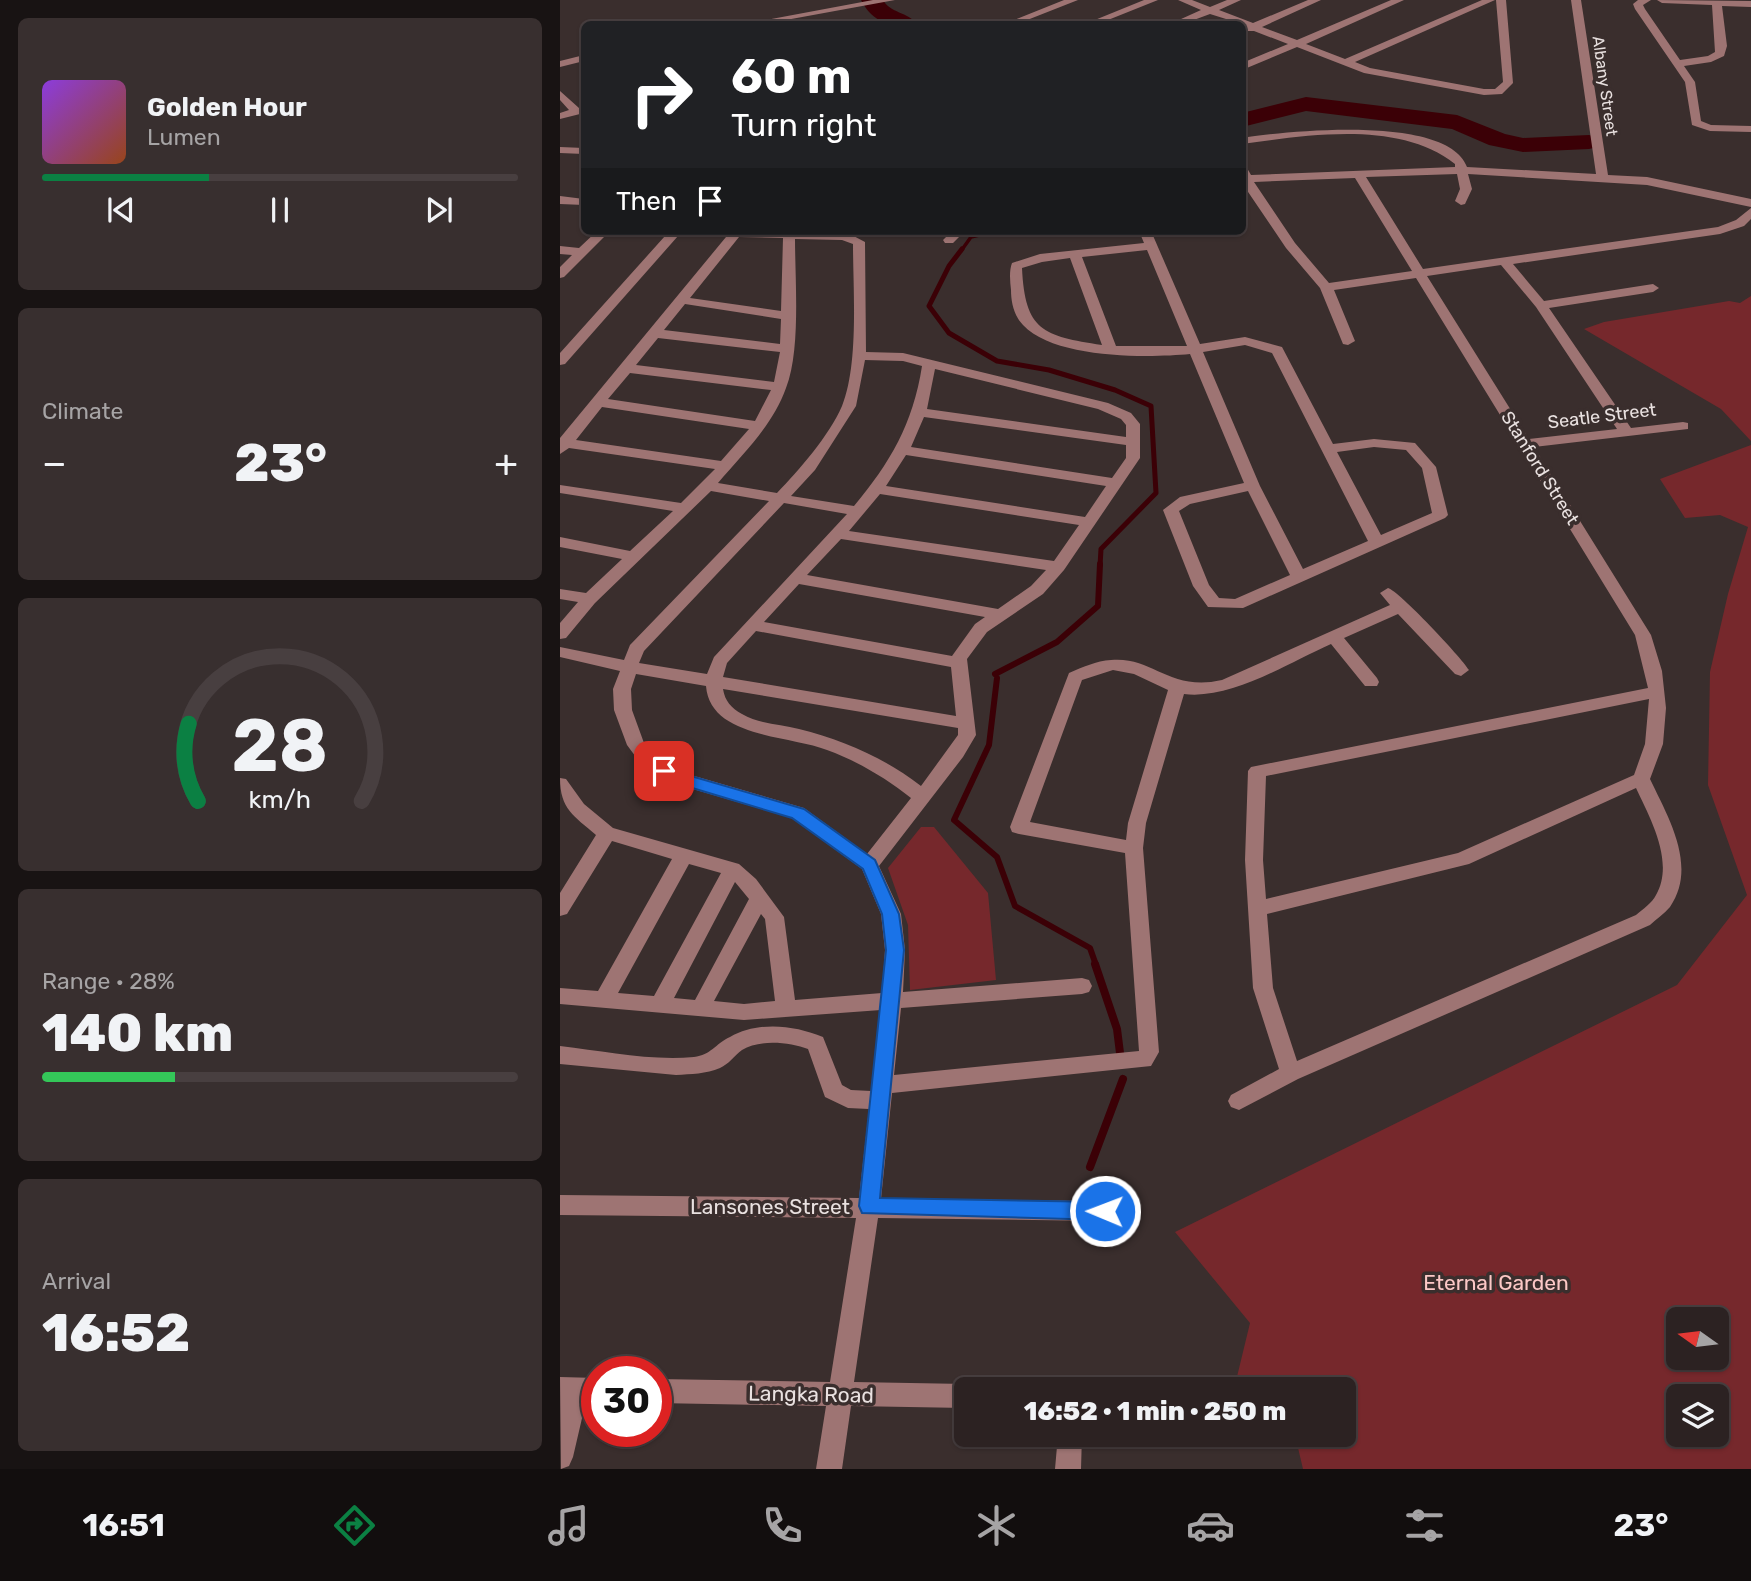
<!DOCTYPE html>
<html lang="en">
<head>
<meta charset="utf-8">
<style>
  body { margin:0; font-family:Rubik,sans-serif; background:#382f2f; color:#f1f3f6; height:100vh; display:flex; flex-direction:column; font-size:26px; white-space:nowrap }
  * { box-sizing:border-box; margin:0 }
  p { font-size:23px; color:#a6a4a5 }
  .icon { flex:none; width:38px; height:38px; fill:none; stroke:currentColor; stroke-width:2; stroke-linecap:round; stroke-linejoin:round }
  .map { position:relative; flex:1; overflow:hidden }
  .sheet { display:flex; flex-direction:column; gap:18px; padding:18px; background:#181313; width:560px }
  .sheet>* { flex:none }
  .hud { position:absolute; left:21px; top:21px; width:665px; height:214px; border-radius:10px; box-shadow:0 2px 5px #0004,0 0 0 2px #483f40; background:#202124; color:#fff; overflow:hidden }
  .needle { width:46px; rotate:284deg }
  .buttons { position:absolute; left:1106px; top:1307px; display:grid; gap:14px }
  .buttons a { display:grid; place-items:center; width:63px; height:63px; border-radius:10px; background:#2c2222; box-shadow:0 2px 5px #0004,0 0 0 2px #483f40; font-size:35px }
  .speed { position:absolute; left:21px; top:1356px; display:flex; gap:14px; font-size:35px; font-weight:700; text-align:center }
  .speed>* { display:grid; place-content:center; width:91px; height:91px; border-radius:50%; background:#2c2222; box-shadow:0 2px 5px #0004,0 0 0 2px #483f40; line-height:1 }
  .speed .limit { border:10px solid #d22; background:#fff; color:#111 }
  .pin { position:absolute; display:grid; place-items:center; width:60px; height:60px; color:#fff; margin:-30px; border-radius:14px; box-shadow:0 4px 10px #0006 }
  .me { position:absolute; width:77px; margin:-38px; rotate:271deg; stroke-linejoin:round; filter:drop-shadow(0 0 5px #0008) }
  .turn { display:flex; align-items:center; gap:24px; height:147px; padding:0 35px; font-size:32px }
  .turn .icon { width:91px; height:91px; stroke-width:2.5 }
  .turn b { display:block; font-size:49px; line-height:60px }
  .then { display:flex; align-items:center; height:66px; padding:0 35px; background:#0003; gap:14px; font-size:26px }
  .big { font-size:52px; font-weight:800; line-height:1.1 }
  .sheet .widget { flex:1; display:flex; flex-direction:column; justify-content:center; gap:10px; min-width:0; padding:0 24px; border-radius:10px; background:#382f2f }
  .sheet .dial { align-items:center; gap:0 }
  .dial svg { height:182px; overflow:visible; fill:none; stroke:#483f40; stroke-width:7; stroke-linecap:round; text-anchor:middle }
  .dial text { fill:#f1f3f6; stroke:none }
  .song { display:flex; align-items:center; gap:21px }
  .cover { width:84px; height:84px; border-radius:10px; background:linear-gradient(135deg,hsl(270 70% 55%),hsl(20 70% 35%)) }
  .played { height:7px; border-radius:4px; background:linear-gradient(90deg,#0b8043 35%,#483f40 35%) }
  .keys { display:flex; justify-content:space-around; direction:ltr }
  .heat { display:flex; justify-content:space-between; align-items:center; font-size:38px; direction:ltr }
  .charge { height:10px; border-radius:5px; background:linear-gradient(90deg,#34c759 28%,#483f40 0) }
  .trip { position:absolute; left:394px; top:1377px; width:402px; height:70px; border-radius:10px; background:#2c2222; box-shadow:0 2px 5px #0004,0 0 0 2px #483f40; font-weight:800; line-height:70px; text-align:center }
  .menu { display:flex; height:112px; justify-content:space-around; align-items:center; background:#120e0e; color:#a6a4a5 }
  .menu .icon { width:49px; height:49px }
  .menu .on { color:#0b8043 }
  .menu b { font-size:32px; color:#f1f3f6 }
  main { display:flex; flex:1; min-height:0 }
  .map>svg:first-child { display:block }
  .green { fill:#76282c; fill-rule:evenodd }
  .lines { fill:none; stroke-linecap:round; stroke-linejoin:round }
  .stream-far3 { stroke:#3b0006; stroke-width:3.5 }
  .stream-far2 { stroke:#3b0006; stroke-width:5 }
  .stream-far1 { stroke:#3b0006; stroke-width:6 }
  .stream { stroke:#3b0006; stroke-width:8 }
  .river { fill:#3b0006; fill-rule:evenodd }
  .minor { fill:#9e7473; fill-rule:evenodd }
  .route { fill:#1a73e8; stroke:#114b97; stroke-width:2 }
  .labels { text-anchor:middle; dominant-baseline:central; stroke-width:7; stroke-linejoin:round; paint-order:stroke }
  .far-street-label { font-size:16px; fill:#e9e1e0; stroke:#3a2e2d }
  .street-label { font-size:18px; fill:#e9e1e0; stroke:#3a2e2d }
  .near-street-label { font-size:21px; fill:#e9e1e0; stroke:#3a2e2d }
  .near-park-label { font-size:21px; fill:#fcc8c6; stroke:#3a2e2d }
</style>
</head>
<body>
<main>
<section class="sheet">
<div class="widget">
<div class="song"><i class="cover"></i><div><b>Golden Hour</b><p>Lumen</p></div></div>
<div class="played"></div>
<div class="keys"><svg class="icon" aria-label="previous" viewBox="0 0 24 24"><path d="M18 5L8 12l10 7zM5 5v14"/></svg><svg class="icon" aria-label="pause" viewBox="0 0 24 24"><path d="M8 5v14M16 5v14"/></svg><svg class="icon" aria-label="next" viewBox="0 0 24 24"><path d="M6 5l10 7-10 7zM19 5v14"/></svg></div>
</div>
<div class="widget"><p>Climate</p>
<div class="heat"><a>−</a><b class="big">23°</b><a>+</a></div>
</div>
<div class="widget dial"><svg viewBox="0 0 100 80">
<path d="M14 69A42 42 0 1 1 86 69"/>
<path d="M14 69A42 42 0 0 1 10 35" stroke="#0b8043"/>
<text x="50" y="56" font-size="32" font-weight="700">28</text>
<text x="50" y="72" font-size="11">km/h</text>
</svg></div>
<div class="widget"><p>Range · 28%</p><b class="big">140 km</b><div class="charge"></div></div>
<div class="widget"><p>Arrival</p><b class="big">16:52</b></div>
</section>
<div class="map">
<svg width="1191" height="1469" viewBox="0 0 1191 1469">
  <rect width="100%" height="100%" fill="#3a2e2d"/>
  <!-- green -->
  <path class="green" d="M1191 296V441L1161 409 1024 329 1044 322 1169 301 1180 303Z
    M1191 445V1469H743L735 1435H784V1390H680L675 1385 690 1323 615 1232 1117 985 1187 895 1148 785 1150 672 1168 594 1188 527 1160 515 1125 518 1100 479ZM1118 1320H1157V1358H1118ZM1157 1396V1435H1118V1396Z
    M361 827H374L428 893 436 980 350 990 348 925 328 868Z"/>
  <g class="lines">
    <!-- stream-far3 -->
    <path class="stream-far3" d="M401 251 411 237 436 231"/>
    <!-- stream-far2 -->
    <path class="stream-far2" d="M402 249 389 266 369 306 389 333 437 361 489 370 555 390 591 406 596 493 541 549 540 566"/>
    <!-- stream-far1 -->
    <path class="stream-far1" d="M435 674 497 642 538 606 540 564
      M437 678 429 745 394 820 437 857 455 906 530 948 536 965"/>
    <!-- stream -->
    <path class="stream" d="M535 964 557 1029 560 1053
      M530 1167 563 1079"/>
    <!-- river -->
    <path class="river" d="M301 0H323C330 13 348 12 357 24 331 26 314 25 301 0Z
      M746 97 897 115 945 134 963 138 1029 135 1038 137 1041 142 1038 147 1029 149 963 152 929 145 892 129 746 111 682 127V113Z"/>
    <!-- minor -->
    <path class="minor" d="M313 0H335L204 24H184Z
      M504 0H518L457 24H444Z
      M584 0H598L538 24H525Z
      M618 0H632L650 7 667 0H681L659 10 693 23 748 0H761L702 27 737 40 831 0H844L746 44 785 59 922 0H935L795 62 810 68 924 89H935L943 82 936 0H946L953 83 942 94 924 95 804 73 737 47 682 70V63L728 44 694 31H685L682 24 650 14 623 24H610L641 10Z
      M1011 0H1021L1048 175 1087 177 1191 199V207L1087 185 908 174 912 189 905 204 901 205 895 201 900 189 897 174 806 177 863 269 1158 227 1176 220 1191 208V219L1184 226 1160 234 953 264 984 301 1093 284 1099 288 1093 292 989 308 1071 428 1123 422 1128 423V429L974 447 1091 635 1102 671 1106 708 1103 744 1090 779C1108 817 1138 866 1110 907 1104 914 1096 919 1090 925L738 1079 679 1110 671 1107 668 1101 671 1095 719 1069 693 988 685 860 688 771 691 767 1088 688 1075 635 856 278 774 290 795 341 788 345 783 344 760 288 726 248 682 183 683 167 687 168 691 175 895 167V164C839 120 749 135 682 144V138C726 131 888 114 907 167L1036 174ZM795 178 852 271 769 283 735 243 694 182ZM941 265 976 307 1057 429 969 439 867 276ZM1089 699 1085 744 1074 775 898 853 706 899 703 860 706 776ZM1076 788C1090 818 1115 862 1096 895 1092 903 1083 909 1076 915L737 1061 713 988 707 914 909 864Z
      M1078 0H1091L1083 5 1085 9 1120 60 1148 56 1155 52 1152 5 1102 3 1097 0 1191 1V7L1162 6 1167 46 1164 56 1151 62 1124 66 1135 82 1141 121 1151 125 1191 126V132L1150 131 1132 125 1125 82 1075 9 1073 4Z
      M24 55V61L0 67V61Z
      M0 91 19 108 24 107V113L0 119V113L9 110 0 100Z
      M0 147 24 148V154L0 153Z
      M0 196 24 199V205L0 204Z
      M37 231H50L4 277 0 278V267L12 255 0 254V246L19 248Z
      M61 231 288 233 305 242 306 352 343 353 548 403 571 413 580 424V458L504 570 483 594 427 632 407 659 416 735 403 757 319 866 341 914 345 950 343 992 522 978 529 980 532 986 529 992 522 994 341 1008 334 1075 579 1051 565 853 459 834 452 832 450 827 509 673C523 667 536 661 551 660 593 656 609 692 662 680L830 605 820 593 828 588C839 591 901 657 909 670L901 676 895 674 838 614 784 638 817 678 819 682 817 686H805L771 644C728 663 671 700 624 694L586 823 583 848 599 1052 591 1066 332 1093 321 1199 545 1201 553 1204 556 1211 553 1218 545 1221 318 1218 294 1382 406 1384 415 1390H406V1408L291 1406 282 1469H256L266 1406 96 1403V1379L270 1382 296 1218 0 1215V1195L299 1198 309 1109 288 1108 265 1097 248 1049C230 1042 199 1039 182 1050 174 1056 169 1064 160 1068 146 1074 131 1074 116 1075L0 1064V1046C44 1051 89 1061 134 1057 151 1055 155 1044 170 1037 198 1021 234 1025 263 1037L282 1085 291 1090 311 1091 321 1010 184 1020 0 1004V988L38 991 112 859 52 841 7 914 0 916V893L36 835C14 816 0 809 0 778L6 779 24 804 53 828 179 864 196 879 224 917 235 1000 322 993 325 950 321 914 302 869 232 818 119 785 81 764 67 745 54 710 53 689 60 671 0 657V647L64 660 70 645 209 501 151 491 35 603 6 638 0 639V623L18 602 0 599V589L26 593 62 559 0 547V537L70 551 113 511 0 493V485L121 503 155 469 9 448 0 454V438L166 237 118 236 5 364 0 365V353L105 236 67 235ZM179 237 223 238 221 311 130 298ZM235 239 282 240 293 244C293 290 299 364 282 406 269 436 239 470 217 493L158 483C183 454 213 425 226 388 241 350 235 280 235 239ZM125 304 221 319 220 344 104 330ZM98 338 220 352 214 382 76 365ZM305 360 343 361 362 366C353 424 330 463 294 506L231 496 255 470 296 406ZM375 369 538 409 561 419 566 425V437L367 409ZM70 373 211 390 195 421 48 399ZM42 407 189 429 161 461 16 440ZM364 417 566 445V458L552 478 351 447ZM346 455 546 486 525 517 326 486ZM320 494 519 525 494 561 289 531ZM224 503 287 514 154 657 147 674 79 663 84 651ZM281 539 486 570 471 586 438 609 247 575ZM239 584 425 617 415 624 392 656 204 622ZM196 631 391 667 396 716 163 677 167 663ZM553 670 574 674 608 690 568 823 566 840 470 822 522 680ZM76 674 146 686C150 738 229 735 267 750 297 761 326 778 351 798L307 854 244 808 131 775 93 756 84 743 72 710 71 689ZM163 689 398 728V735L361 786C325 758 283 740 239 729 220 724 199 724 182 714 171 708 165 701 163 689ZM129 864 161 873 94 996 58 993ZM175 882 189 899 135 1000 114 998ZM201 914 205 919 215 1001 184 1004 154 1001Z
      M392 231H405L393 243H385L383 240Z
      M579 231H591L640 344 685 337 722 347 773 444 814 439 855 443 876 467 888 515 885 518 683 608 648 607 633 586 603 510 620 497 684 483 630 354C587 358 495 359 463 325 454 316 451 302 451 290 450 281 449 271 452 263L480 254 584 243ZM587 250 627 346H556L522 257ZM510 258 542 345C483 336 465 331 462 268L482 262ZM685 345 712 353 808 541 743 569 700 486 643 352ZM814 447 846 450 862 468 872 513 821 535 777 452ZM688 491 730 575 675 599 659 598 649 585 619 511 630 504Z
      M0 1377 37 1378V1402L26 1401 13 1457 9 1466 1 1469Z
      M498 1435H522L521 1469H495Z"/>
  </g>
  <!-- route -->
  <path class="route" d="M104 765 131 776 244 809 315 860 339 914 344 950 320 1198 545 1202 552 1205 555 1211 552 1218 545 1220 302 1213 299 1206 326 950 322 914 303 869 232 818 119 784 98 775V767Z"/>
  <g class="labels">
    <!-- far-street labels -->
    <g class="far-street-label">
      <text transform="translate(1045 86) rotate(82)">Albany Street</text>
    </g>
    <!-- street labels -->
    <g class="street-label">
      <text transform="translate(1042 416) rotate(-7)">Seatle Street</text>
      <text transform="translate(980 468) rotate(58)">Stanford Street</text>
    </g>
    <!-- near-street labels -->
    <g class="near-street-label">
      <text x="210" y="1206">Lansones Street</text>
      <text transform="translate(251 1394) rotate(1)">Langka Road</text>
    </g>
    <!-- near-park labels -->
    <g class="near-park-label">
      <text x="936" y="1282">Eternal Garden</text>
    </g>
  </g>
</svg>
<div class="buttons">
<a><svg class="needle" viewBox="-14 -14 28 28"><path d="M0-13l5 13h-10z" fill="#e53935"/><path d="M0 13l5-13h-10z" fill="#a6a4a5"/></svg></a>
<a><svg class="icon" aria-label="layers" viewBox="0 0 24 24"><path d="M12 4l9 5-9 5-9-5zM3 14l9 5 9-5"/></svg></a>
</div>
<div class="speed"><div class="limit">30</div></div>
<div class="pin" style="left:104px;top:771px;background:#d93025"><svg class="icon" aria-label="arrive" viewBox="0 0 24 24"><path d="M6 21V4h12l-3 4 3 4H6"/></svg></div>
<svg class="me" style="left:545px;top:1211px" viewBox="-20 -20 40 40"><circle r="17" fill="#1a73e8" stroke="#fff" stroke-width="3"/><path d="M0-11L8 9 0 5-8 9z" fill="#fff"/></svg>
<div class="trip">16:52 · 1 min · 250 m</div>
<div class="hud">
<div class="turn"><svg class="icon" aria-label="right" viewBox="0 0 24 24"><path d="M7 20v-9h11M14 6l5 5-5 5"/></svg><div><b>60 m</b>Turn right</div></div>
<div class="then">Then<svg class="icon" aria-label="arrive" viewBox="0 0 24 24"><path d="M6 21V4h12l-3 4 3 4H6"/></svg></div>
</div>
</div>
</main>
<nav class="menu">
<b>16:51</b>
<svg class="icon on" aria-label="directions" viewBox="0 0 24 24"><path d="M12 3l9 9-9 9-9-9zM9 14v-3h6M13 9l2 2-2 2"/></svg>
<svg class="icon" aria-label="music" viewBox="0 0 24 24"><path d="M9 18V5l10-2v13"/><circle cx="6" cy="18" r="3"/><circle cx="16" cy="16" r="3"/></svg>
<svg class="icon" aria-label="phone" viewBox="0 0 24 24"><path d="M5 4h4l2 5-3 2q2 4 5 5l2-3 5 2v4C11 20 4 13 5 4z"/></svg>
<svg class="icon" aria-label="climate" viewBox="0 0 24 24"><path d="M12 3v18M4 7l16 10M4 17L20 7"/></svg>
<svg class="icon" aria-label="car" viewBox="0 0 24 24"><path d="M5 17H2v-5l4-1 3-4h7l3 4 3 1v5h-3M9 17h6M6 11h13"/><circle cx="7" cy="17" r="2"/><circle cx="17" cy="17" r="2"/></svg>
<svg class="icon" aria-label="filters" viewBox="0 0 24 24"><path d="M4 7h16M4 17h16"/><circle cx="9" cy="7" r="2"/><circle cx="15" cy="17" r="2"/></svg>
<b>23°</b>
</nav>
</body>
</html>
